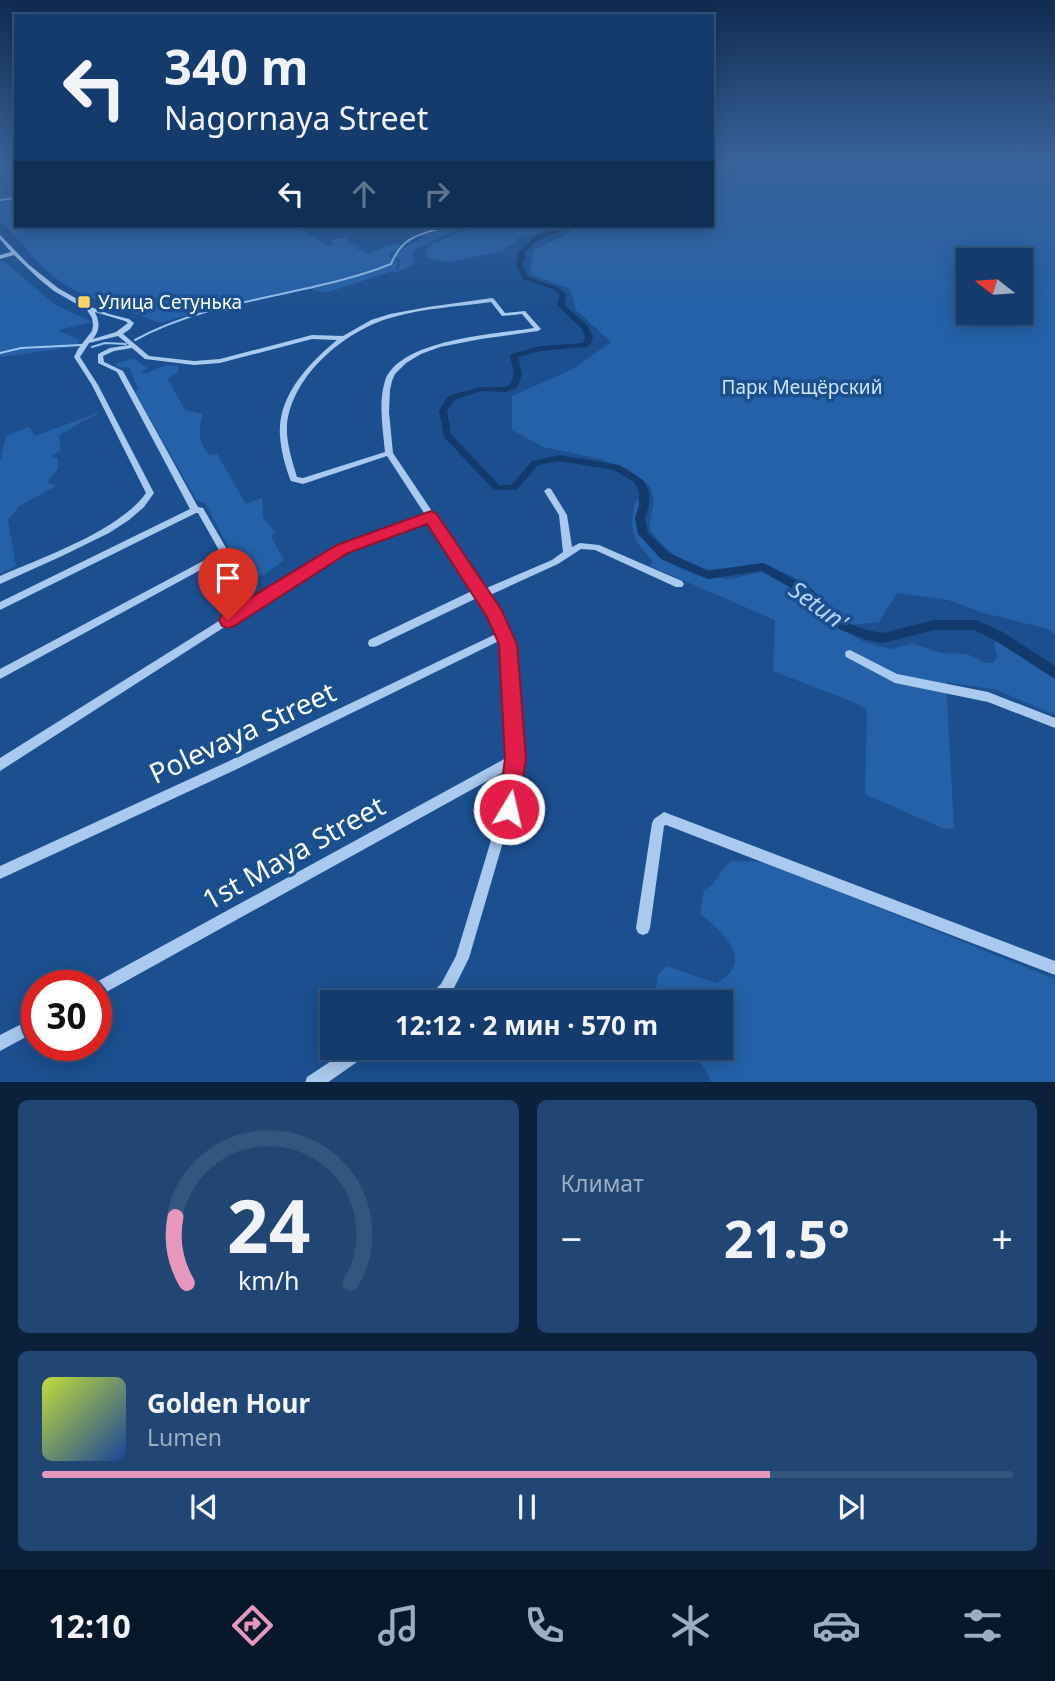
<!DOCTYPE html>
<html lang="ru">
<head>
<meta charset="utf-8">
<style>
  body { margin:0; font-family:"Noto Sans",sans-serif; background:#214673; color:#f1f3f6; height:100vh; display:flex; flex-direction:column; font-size:26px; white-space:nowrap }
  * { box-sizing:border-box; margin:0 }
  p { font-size:23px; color:#9dadc1 }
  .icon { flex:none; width:38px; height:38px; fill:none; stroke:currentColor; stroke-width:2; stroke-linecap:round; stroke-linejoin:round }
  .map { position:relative; height:1082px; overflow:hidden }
  .panel { display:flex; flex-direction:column; gap:18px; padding:18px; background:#0b203b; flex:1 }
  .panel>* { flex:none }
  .top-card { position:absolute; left:14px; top:14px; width:700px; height:214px; border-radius:0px; box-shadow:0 4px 18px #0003,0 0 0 2px #33557e; background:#143b6b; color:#f1f3f6; overflow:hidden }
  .needle { width:46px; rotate:287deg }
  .controls { position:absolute; left:956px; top:248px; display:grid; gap:14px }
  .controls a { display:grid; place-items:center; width:77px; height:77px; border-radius:0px; background:#143b6b; box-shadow:0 4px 18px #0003,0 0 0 2px #33557e; font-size:35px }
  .speed { position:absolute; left:21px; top:970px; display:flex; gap:14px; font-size:35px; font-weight:700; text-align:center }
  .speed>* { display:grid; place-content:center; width:91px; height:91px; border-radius:50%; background:#143b6b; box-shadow:0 4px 18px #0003,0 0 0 2px #33557e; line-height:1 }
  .speed .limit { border:10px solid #d22; background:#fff; color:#111 }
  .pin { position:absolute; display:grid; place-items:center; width:60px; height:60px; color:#fff; margin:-72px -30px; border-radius:50% 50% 50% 0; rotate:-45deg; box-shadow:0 0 7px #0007 }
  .pin .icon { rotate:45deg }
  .me { position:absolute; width:77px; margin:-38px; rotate:9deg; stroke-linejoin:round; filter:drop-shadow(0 0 5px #0008) }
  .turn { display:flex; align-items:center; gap:24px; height:147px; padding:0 35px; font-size:32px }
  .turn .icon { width:91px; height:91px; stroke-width:2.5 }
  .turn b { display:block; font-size:49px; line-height:60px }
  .lanes { display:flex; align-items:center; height:66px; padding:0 35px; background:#0003; justify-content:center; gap:35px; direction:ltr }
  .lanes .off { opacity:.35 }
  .big { font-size:52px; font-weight:700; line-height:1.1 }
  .panel .tile { flex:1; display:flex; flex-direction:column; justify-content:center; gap:10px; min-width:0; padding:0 24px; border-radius:10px; background:#214673 }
  .panel .dial { align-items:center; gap:0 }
  .dial svg { height:182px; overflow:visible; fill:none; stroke:#33557e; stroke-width:7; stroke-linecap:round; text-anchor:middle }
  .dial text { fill:#f1f3f6; stroke:none }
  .song { display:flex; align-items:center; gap:21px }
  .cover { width:84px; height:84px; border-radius:10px; background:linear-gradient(135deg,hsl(70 70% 55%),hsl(220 70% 35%)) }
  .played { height:7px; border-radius:4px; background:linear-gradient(90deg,#e797bd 75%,#33557e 75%) }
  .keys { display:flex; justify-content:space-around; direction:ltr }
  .heat { display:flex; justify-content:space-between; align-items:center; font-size:38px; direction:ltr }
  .panel .tiles { flex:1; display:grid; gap:18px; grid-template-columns:1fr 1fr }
  .tile:last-child { grid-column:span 2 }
  .trip { position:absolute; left:320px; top:990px; width:413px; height:70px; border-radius:0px; background:#143b6b; box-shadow:0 4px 18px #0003,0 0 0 2px #33557e; font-weight:700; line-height:70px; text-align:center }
  .dock { display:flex; height:112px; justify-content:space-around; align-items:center; background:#08182b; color:#9dadc1 }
  .dock .icon { width:49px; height:49px }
  .dock .active { color:#e797bd }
  .dock b { font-size:32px; color:#f1f3f6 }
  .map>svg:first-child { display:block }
  .green { fill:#2461a8; fill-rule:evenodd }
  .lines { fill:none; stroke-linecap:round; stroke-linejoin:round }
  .stream { stroke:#9cc4f0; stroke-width:2 }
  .river { fill:#123a6d; fill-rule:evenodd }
  .minor { fill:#a9c9ee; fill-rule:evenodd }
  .route { fill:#e11d48; stroke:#92132f; stroke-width:2 }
  .poi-dot { fill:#ffd166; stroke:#1b4f8f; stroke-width:2.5 }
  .labels { text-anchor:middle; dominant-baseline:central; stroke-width:7; stroke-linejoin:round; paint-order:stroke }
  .far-poi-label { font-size:19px; fill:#fff; stroke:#1b4f8f; text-anchor:start }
  .far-park-label { font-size:19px; fill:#cfe3fa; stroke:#1b4f8f }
  .water-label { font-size:24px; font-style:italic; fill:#b5d3f5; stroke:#1b4f8f }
  .near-street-label { font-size:28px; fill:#fff; stroke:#1b4f8f }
</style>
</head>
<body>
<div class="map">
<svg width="1055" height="1083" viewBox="0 0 1055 1083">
  <rect width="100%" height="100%" fill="#1b4f8f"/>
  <!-- green -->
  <path class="green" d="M0 160H16V197L0 199Z
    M712 160H1055V635L1048 629 984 613 948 600 897 593 879 622 850 625C828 604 804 577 773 569 752 564 735 567 714 569 688 572 663 548 649 528L654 500 650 486 627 468 596 458 543 447 512 430V396L573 369 611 342 576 310 570 289 530 274 533 250 569 233 576 226H712ZM968 261H1020V313H968Z
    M16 199V226H295L329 246 334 245 330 240 347 237 349 242 360 246 357 249 370 254 388 245 404 244 403 248 390 253 389 257 398 262 395 271 399 268 401 260 392 255 423 237V233L450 226H464L414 250 412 254 415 264 395 273 393 271 325 293 311 289 274 294 254 302 216 307 160 323C126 309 81 299 52 275 34 260 19 240 4 224L0 223V202Z
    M477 226H545L543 232 519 238 517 239 519 242 505 247V250L452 262 428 258 426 253 429 245Z
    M0 261H4L54 304 92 322 58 330 80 340 78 343 82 344 80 346 0 357Z
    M134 358 147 368 141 372 145 374 166 365 179 366 178 373 167 378 185 410 203 414C198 429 198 442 209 455L217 454 246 504 262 498 263 517 275 532 271 536 284 560 264 575 245 578 205 503 197 501 135 392 138 389 129 367 120 368 115 364Z
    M97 413 98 414C85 419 73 428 59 435L61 450 51 456 58 458V469L47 482 56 486 19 506 8 520 16 566 0 574V462L6 436 29 427 35 436Z
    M640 499V533L659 555 671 564 699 576 729 579 762 572 778 576 799 588 832 624 864 642 890 649 912 644 920 646 941 653 967 654 986 663H993L997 657 994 644 998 640 1008 643 1055 676V715L997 690 946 682 954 828 944 829 865 794 867 710 858 704 773 671 775 620 650 566 653 561C632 538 629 533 635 502Z
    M732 861 765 862 1055 979V1082H711C708 1068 694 1058 683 1048H721V1003H654L658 975 666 966 716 983C757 962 722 931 700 914L704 890C718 884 719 869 732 861Z"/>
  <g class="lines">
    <!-- stream -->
    <path class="stream" d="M135 340C214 297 308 297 391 264 403 235 420 235 447 226
      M92 347 105 343 126 344
      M0 353 21 348 81 345"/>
    <!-- river -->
    <path class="river" d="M566 226H574L540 238 523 254 526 256 522 265 528 277 559 288 566 294 564 305 587 325 593 337 590 345 586 347 541 351 518 357 522 374 517 388 505 392 481 391 454 400 447 411 451 434 499 485H511L532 461 559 455 619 465 643 480 649 491V505L645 518 648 533 669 553 709 571 762 563 766 564 813 590 822 602 847 623 867 630 883 633 934 620H975L1001 631 1055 666V679L993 639 974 630H934L883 643 867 640 839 629 814 608 805 596 761 571 708 579 661 559 638 534 635 518 639 505V491L634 482 614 470 559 461 538 465 517 490H494L444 437 439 411 448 396 481 387H504L510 385 514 374 510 356 511 354 541 346 583 343 585 337 581 328 557 305 560 295 555 290 523 279 516 265 519 257 516 255 536 236Z"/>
    <!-- minor -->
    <path class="minor" d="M16 197V199L0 201V199Z
      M0 235 28 264 58 288 91 307 109 314 129 319 134 323 130 329 123 334 149 356 194 361 220 359 312 335 343 336 371 320 390 314 428 307 492 298 494 299 505 313 525 311 541 329 538 331 481 339 440 347 421 354 406 363 395 374 392 381 390 390 389 412 393 453 484 589 552 560 563 552 559 515 544 491 548 488 551 489 567 515 572 547 580 543 599 545 682 581 684 584 682 587H676L595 550 581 549 558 564 488 596 498 611 510 634 513 644 521 732 520 756 521 759 519 763 518 791 469 958 451 994 442 1003H424L426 998 441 984 456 956 506 791 507 770 101 995 96 997V985H91L508 757 509 732 503 644 501 640 235 770 0 879V866L227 762 498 633 491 616 479 597 377 646 373 647 369 646 368 643 369 640 474 590 429 521 345 551 324 563 0 771V758L318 559 339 547 426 516 387 456 303 484 291 481 290 479C285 465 281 451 280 436 277 396 309 363 337 340L312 339 220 363 194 365 145 359 132 348 114 351 103 356 104 362 123 371 198 507 203 508 229 553 228 555 0 679V669L220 552 198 513H196L0 610V602L190 509 117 372 98 363V354L110 348 129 345 118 336 89 343 80 357 98 385 154 493 144 507 129 520 109 533 62 556 0 584V576C43 557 119 531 146 493L92 385 74 357 78 349 92 331 93 325 92 318 87 310 54 291 39 279 14 255 0 259V255L11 252 0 239ZM491 302 502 316 522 314 534 328C497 334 399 339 385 381 378 403 383 429 385 452L303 478 297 477C292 460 286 443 287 425 292 375 345 331 390 318 422 308 457 307 491 302ZM95 312 125 321 128 323 116 332 93 339C100 330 100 323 95 312Z
      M850 650 897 674 988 692 1055 718V728L988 702 895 683 846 657 845 654 846 651Z
      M664 812 1055 961V975L666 825 664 826 650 928 648 933 643 935 638 933 636 928 652 823 654 819Z
      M37 1016V1031L0 1051V1035Z
      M351 1048H372L370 1053 327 1083H305L307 1077Z"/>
  </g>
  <!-- sky -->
  <linearGradient id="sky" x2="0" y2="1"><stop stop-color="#0f2b4f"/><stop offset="0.51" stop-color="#39639b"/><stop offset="1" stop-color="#39639b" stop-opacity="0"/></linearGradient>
  <rect width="1055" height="312" fill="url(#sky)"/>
  <!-- route -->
  <path class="route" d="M431 511 436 513 501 609 517 644 526 759 516 816 509 820 501 816 498 809 505 759 499 644 487 617 427 524 348 553 234 626 228 628 222 626 219 620 222 615 337 545Z"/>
  <!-- markers -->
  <rect class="poi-dot" x="77" y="295" width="14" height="14" rx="3.5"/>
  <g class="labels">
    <!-- far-poi labels -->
    <g class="far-poi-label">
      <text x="98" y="302">Улица Сетунька</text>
    </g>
    <!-- far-park labels -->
    <g class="far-park-label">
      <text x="802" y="387">Парк Мещёрский</text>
    </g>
    <!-- water labels -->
    <g class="water-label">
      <text transform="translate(819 605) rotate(36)">Setun'</text>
    </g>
    <!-- near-street labels -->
    <g class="near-street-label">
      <text transform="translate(242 732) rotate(-25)">Polevaya Street</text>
      <text transform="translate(293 852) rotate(-29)">1st Maya Street</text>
    </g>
  </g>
</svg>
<div class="controls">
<a><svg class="needle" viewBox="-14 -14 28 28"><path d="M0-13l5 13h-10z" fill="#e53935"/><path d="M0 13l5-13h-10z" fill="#9dadc1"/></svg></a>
</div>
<div class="speed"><div class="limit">30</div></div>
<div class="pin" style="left:228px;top:620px;background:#d93025"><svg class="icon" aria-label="arrive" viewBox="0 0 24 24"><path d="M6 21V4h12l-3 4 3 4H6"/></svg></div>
<svg class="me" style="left:509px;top:809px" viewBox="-20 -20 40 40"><circle r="17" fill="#e11d48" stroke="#fff" stroke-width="3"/><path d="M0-11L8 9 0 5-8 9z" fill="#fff"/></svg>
<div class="trip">12:12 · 2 мин · 570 m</div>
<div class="top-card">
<div class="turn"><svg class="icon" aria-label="left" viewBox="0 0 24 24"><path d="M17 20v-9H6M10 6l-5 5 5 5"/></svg><div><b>340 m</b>Nagornaya Street</div></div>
<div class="lanes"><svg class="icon" aria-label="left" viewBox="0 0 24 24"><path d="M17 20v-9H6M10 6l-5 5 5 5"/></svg><svg class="icon off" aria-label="ahead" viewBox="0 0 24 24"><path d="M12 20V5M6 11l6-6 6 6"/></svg><svg class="icon off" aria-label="right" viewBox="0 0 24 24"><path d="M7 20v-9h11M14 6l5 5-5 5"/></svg></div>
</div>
</div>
<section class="panel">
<div class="tiles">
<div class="tile dial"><svg viewBox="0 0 100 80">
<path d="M14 69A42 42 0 1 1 86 69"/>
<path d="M14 69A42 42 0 0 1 9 40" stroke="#e797bd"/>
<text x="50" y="56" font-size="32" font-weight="700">24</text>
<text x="50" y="72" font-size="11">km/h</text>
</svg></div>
<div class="tile"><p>Климат</p>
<div class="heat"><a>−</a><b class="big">21.5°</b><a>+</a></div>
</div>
<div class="tile">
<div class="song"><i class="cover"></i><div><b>Golden Hour</b><p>Lumen</p></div></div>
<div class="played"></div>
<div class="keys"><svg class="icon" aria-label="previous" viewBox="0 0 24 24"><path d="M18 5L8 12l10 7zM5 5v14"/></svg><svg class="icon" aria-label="pause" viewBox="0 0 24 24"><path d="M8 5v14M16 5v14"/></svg><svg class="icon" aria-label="next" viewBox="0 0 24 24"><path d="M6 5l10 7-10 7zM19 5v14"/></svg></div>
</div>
</div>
</section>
<nav class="dock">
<b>12:10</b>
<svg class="icon active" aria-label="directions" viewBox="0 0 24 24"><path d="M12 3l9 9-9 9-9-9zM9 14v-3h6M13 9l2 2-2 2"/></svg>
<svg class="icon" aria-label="music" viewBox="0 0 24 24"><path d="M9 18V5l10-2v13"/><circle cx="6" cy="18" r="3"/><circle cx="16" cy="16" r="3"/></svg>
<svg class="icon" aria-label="phone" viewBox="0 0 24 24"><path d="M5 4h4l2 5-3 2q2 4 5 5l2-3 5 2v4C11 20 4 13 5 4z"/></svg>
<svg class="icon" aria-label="climate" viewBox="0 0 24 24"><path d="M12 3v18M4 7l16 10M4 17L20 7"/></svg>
<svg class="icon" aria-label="car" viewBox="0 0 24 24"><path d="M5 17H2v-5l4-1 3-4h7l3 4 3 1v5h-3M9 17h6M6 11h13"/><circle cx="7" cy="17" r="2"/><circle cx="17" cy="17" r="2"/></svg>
<svg class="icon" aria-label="filters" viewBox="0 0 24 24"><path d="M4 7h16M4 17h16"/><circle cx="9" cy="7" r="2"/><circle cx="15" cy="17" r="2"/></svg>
</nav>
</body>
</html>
